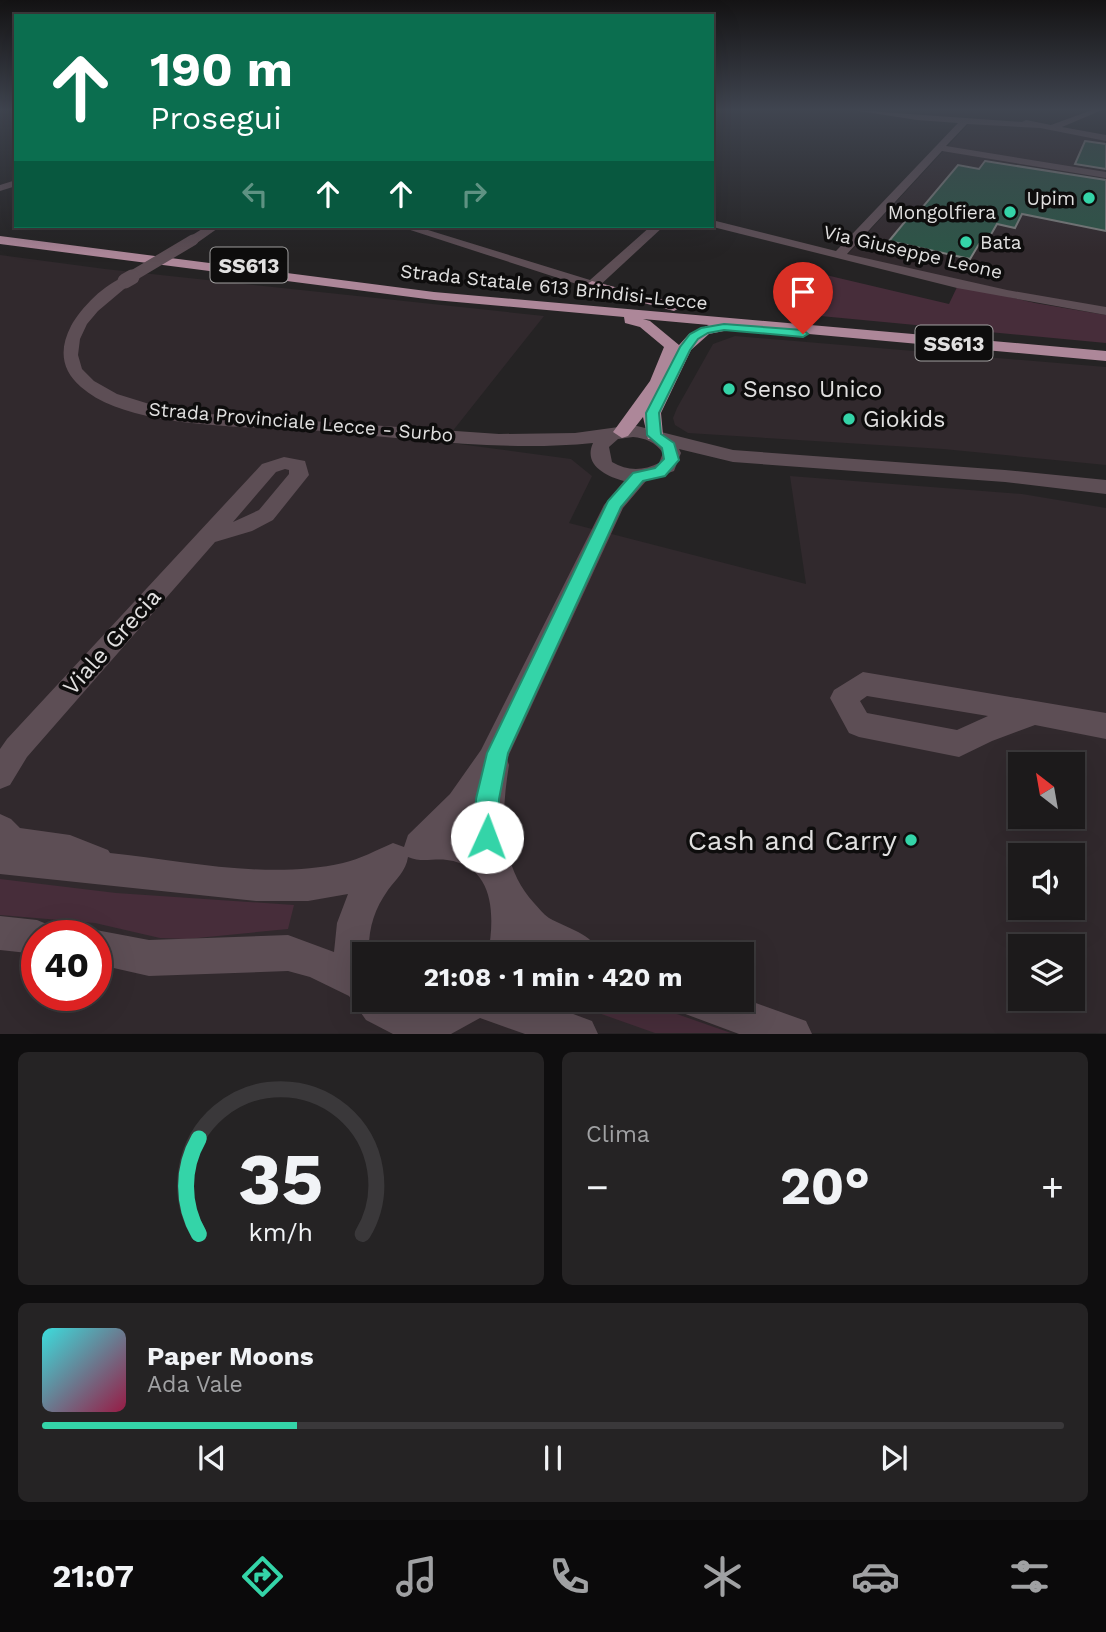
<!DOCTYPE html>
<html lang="it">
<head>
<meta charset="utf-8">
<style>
  body { margin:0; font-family:"Work Sans",sans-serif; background:#252324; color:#f1f3f6; height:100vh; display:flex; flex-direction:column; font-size:26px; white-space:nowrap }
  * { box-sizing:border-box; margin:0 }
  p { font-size:23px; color:#a0a1a3 }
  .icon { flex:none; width:38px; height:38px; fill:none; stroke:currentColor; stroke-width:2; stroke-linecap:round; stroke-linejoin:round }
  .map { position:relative; height:1034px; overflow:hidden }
  .sheet { display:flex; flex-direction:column; gap:18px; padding:18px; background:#0f0e0f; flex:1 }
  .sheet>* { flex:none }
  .hud { position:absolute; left:14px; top:14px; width:700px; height:214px; border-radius:0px; box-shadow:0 7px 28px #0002,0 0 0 2px #3a383a; background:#0b6e4f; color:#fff; overflow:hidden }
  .needle { width:46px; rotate:329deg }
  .fabs { position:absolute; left:1008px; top:752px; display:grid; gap:14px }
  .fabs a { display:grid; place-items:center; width:77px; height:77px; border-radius:0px; background:#1c1a1b; box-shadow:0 7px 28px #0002,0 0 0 2px #3a383a; font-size:35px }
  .speed { position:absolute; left:21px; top:920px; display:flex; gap:14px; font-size:35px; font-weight:700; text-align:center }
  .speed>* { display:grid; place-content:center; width:91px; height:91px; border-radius:50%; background:#1c1a1b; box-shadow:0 7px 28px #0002,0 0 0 2px #3a383a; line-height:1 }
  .speed .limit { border:10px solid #d22; background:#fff; color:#111 }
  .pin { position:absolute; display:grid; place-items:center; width:60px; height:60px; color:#fff; margin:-72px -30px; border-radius:50% 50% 50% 0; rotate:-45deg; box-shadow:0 0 7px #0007 }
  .pin .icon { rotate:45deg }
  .me { position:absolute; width:77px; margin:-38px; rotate:2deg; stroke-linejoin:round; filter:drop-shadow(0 0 5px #0008) }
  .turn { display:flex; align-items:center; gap:24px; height:147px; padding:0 21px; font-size:32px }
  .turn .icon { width:91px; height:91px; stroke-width:2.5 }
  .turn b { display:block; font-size:49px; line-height:60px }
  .lanes { display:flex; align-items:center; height:66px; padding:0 21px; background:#0003; justify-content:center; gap:35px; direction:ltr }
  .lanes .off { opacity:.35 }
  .big { font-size:52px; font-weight:700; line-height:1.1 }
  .sheet .card { flex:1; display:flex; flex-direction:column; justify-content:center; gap:10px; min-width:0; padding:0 24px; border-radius:10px; background:#252324 }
  .sheet .dial { align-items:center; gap:0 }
  .dial svg { height:182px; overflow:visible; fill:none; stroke:#3a383a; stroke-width:7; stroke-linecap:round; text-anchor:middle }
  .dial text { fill:#f1f3f6; stroke:none }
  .song { display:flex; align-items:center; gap:21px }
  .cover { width:84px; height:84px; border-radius:10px; background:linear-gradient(135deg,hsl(180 70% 55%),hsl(340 70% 35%)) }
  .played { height:7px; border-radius:4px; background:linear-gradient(90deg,#34d4a8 25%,#3a383a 25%) }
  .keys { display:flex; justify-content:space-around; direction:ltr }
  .heat { display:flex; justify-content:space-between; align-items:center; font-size:38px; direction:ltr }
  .sheet .tiles { flex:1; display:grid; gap:18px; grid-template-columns:1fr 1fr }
  .card:last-child { grid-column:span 2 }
  .trip { position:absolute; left:352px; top:942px; width:402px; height:70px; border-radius:0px; background:#1c1a1b; box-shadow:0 7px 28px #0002,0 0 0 2px #3a383a; font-weight:700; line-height:70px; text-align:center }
  .tabs { display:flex; height:112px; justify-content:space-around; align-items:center; background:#0b0a0b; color:#a0a1a3 }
  .tabs .icon { width:49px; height:49px }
  .tabs .current { color:#34d4a8 }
  .tabs b { font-size:32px; color:#f1f3f6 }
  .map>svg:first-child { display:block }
  .built { fill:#31292d; fill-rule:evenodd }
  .green { fill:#472d3a }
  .building { fill:#2d5547; stroke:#7a7d7c; stroke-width:2 }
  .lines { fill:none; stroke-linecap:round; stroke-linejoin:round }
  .minor { fill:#5d4e55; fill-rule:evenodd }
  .highway { fill:#ad8799; fill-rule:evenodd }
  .minor-bridge-far1 { stroke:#5d4e55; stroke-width:11 }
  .minor-bridge { stroke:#5d4e55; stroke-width:15 }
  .route { fill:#34d4a8; stroke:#228a6d; stroke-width:2 }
  .poi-dot { fill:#34d4a8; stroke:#0e0d0d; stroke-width:2.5 }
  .labels { text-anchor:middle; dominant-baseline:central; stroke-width:7; stroke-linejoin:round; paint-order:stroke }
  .far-poi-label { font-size:19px; fill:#e1e0e0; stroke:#0e0d0d; text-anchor:end }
  .far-street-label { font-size:19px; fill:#e1e0e0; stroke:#0e0d0d }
  .shield { fill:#0e0d0d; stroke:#a2a1a1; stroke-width:2 }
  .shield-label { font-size:21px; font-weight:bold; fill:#e1e0e0 }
  .poi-label { font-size:23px; fill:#e1e0e0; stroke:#0e0d0d; text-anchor:start }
  .street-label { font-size:23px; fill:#e1e0e0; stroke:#0e0d0d }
  .near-poi-label { font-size:28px; fill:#e1e0e0; stroke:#0e0d0d; text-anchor:end }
</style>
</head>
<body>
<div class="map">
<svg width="1106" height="1034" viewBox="0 0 1106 1034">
  <rect width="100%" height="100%" fill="#252324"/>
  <!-- built -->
  <path class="built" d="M970 122 1026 126 1106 138V308L1018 293 847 255Z
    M0 255 105 269 544 316 444 442 571 459 592 476 569 523 806 584 790 476 1022 494 1106 508V1033L0 1034ZM1020 765H1073V817H1020ZM1020 856H1073V908H1020ZM37 936H96V996H37ZM1020 947H1073V999H1020ZM364 954H742V999H364Z
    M735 336 1106 367V465L943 449 688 433 675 425 673 418 677 408 713 344Z"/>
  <!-- green -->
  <path class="green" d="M813 272 949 304 958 285 1035 303 1106 315V343L789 313 792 306 786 299Z
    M0 879 116 893 294 905 288 929 187 939 160 938 95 923 0 915Z
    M559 999H634L731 1033H655Z"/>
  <!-- building -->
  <path class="building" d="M1085 141 1106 144V169L1075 164Z
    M985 161 1106 180V231L1022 214 1015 228 997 224 985 245 979 244 970 259 889 241 917 207 922 208 958 165 979 169Z"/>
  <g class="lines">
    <!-- minor -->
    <path class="minor" d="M853 110 1022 122 1026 120 1051 125 1092 110H1102L1062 127 1106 135V141L1040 128 967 124 946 146 1106 172V178L942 151 847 254 1007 290 1106 307V315L957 288 709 226H712V220L836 251 958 123 917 120Z
      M16 180V186L0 191V185Z
      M207 226H221L197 243H189V237Z
      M398 226H415L590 280 651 226H664L597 288 592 289Z
      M125 277 132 281 130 284 98 311 87 324 80 339 78 355 82 369 94 381 117 394 159 407 210 414 499 434 575 433 633 425 733 450 1005 470 1106 480V494L1005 482 733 462 679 449 681 453 674 471 646 481 623 508 507 759 509 765C501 814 499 864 534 903 539 908 543 914 549 918 568 929 592 933 600 954H547L525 942 523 954H488C495 916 495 866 447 860 433 858 422 863 408 857 406 871 396 879 388 890 374 910 368 929 369 954H364V999L419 1002 533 999 592 1021 598 1034H525L480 1018 451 1034H393L366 1020 349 996 310 977 288 971 149 976 96 964V936H83L96 930 149 940 288 935 334 952 337 923 348 894 308 901H256L0 874V814L11 819 20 828 70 835 108 850 110 853C185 861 268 880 343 863 360 859 377 850 393 843L404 847 408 835 450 794 481 750 604 505 624 481C606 476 583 465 593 443 503 452 413 439 323 431 260 426 130 431 81 387 61 370 59 349 71 326 81 308 105 283 125 277ZM633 437C645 438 655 442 663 453L659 463C643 471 627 471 612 462L609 447 618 439ZM473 814V836L458 831 471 816Z
      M284 457 305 461 309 475 273 520 252 531 215 542 27 757 10 785 0 789V749L7 739 262 464ZM285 469 289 470V474L259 510 233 522 276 472Z
      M863 672 1106 713V739L1035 725 992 741 959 757 859 737 849 733 830 698 834 690ZM867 696 988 716 957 730 867 713 860 701Z
      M0 916 37 920 49 925 54 936H37V954L0 950Z
      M742 998 806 1021 812 1034H739L680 1012 675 999Z"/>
    <!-- highway -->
    <path class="highway" d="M0 236 434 292 1106 351V361L731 327 729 330 709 334 691 350 661 413 663 435 660 439H648L643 417 628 436 622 438 613 432 650 381 664 347 640 327 625 323 624 317 434 300 0 244ZM643 319 709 325 689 334 679 345 650 321Z
      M592 281 679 304 681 307 674 311 587 288 585 285Z"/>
    <!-- minor-bridge-far1 -->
    <path class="minor-bridge-far1" d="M129 278 193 240"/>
    <!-- minor-bridge -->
    <path class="minor-bridge" d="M125 281 132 277"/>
  </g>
  <!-- sky -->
  <linearGradient id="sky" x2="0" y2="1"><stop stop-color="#141314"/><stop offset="0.43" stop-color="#404550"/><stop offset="1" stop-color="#404550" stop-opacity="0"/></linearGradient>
  <rect width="1106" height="254" fill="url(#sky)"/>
  <!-- route -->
  <path class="route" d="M724 324 803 330 808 334 803 337 724 330 708 333 698 339 690 350 659 413 661 434 674 443 679 460 665 476 643 481 621 507 508 753 499 799V837L495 846 487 849 478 846 475 837 476 799 487 753 608 501 633 473 655 468 664 459 662 448 647 435 646 413 680 347 690 334 701 328Z"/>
  <!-- markers -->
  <g class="poi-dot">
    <circle cx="1089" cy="198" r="7"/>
    <circle cx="1010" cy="212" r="7"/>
    <circle cx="966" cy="242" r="7"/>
    <circle cx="729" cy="389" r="7"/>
    <circle cx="849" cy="419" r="7"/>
    <circle cx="911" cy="840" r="7"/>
  </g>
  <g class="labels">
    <!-- far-poi labels -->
    <g class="far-poi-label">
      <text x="1075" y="198">Upim</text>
      <text x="996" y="212">Mongolfiera</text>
      <text x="980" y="242" text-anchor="start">Bata</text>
    </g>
    <!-- far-street labels -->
    <g class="far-street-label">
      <text transform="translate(913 252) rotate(13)">Via Giuseppe Leone</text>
      <text transform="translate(554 287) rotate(6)">Strada Statale 613 Brindisi-Lecce</text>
      <text transform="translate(301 422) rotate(5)">Strada Provinciale Lecce - Surbo</text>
    </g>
    <!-- shield labels -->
    <g class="shield">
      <rect x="210.5" y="247.5" width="77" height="35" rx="5"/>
      <rect x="915.5" y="325.5" width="77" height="35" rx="5"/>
    </g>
    <g class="shield-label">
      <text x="249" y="265">SS613</text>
      <text x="954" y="343">SS613</text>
    </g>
    <!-- poi labels -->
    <g class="poi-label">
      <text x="743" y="389">Senso Unico</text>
      <text x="863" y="419">Giokids</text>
    </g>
    <!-- street labels -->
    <g class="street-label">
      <text transform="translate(112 642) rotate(-48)">Viale Grecia</text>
    </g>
    <!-- near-poi labels -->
    <g class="near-poi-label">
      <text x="897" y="840">Cash and Carry</text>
    </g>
  </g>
</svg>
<div class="fabs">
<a><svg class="needle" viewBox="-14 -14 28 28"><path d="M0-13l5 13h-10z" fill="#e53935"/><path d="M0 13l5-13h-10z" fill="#a0a1a3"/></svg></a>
<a><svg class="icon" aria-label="sound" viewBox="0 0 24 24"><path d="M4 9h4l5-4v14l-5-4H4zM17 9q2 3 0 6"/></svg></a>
<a><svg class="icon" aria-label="layers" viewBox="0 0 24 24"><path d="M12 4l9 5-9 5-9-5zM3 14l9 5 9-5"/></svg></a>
</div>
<div class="speed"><div class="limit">40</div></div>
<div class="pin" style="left:803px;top:334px;background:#d93025"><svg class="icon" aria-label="arrive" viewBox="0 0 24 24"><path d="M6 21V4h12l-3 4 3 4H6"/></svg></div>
<svg class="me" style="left:487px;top:837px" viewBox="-20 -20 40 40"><circle r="19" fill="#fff"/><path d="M0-13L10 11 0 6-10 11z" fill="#34d4a8"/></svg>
<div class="trip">21:08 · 1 min · 420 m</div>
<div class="hud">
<div class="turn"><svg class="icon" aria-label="ahead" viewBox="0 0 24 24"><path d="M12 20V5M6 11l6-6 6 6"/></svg><div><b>190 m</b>Prosegui</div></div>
<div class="lanes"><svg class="icon off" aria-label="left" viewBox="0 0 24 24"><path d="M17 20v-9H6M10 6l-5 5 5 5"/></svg><svg class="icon" aria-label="ahead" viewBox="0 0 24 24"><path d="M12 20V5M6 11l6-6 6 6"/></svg><svg class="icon" aria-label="ahead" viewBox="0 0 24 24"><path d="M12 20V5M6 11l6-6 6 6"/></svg><svg class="icon off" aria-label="right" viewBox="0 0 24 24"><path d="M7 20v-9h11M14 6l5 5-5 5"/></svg></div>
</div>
</div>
<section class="sheet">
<div class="tiles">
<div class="card dial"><svg viewBox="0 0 100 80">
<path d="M14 69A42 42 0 1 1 86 69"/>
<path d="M14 69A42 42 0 0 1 14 27" stroke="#34d4a8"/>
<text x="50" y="56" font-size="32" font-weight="700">35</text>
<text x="50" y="72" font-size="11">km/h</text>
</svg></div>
<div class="card"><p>Clima</p>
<div class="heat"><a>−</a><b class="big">20°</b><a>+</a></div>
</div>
<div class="card">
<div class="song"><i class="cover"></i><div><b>Paper Moons</b><p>Ada Vale</p></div></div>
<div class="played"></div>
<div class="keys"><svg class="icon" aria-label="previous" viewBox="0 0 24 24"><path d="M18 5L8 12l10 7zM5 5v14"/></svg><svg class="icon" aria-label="pause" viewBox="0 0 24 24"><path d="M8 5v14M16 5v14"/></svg><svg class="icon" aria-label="next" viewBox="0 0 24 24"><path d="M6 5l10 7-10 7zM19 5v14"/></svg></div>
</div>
</div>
</section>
<nav class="tabs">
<b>21:07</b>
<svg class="icon current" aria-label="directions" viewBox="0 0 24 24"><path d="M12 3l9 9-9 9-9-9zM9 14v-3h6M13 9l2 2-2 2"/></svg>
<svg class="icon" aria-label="music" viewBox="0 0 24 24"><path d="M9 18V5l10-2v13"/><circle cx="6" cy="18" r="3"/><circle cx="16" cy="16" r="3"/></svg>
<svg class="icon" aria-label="phone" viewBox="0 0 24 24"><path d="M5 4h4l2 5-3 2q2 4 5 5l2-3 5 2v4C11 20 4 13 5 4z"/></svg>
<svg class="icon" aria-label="climate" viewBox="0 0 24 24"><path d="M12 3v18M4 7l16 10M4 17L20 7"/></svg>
<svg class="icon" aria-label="car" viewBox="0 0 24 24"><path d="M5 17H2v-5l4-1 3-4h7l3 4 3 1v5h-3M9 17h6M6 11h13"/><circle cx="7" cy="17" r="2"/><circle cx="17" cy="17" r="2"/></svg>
<svg class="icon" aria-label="filters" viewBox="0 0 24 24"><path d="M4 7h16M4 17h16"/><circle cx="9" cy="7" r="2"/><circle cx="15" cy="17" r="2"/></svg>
</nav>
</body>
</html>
